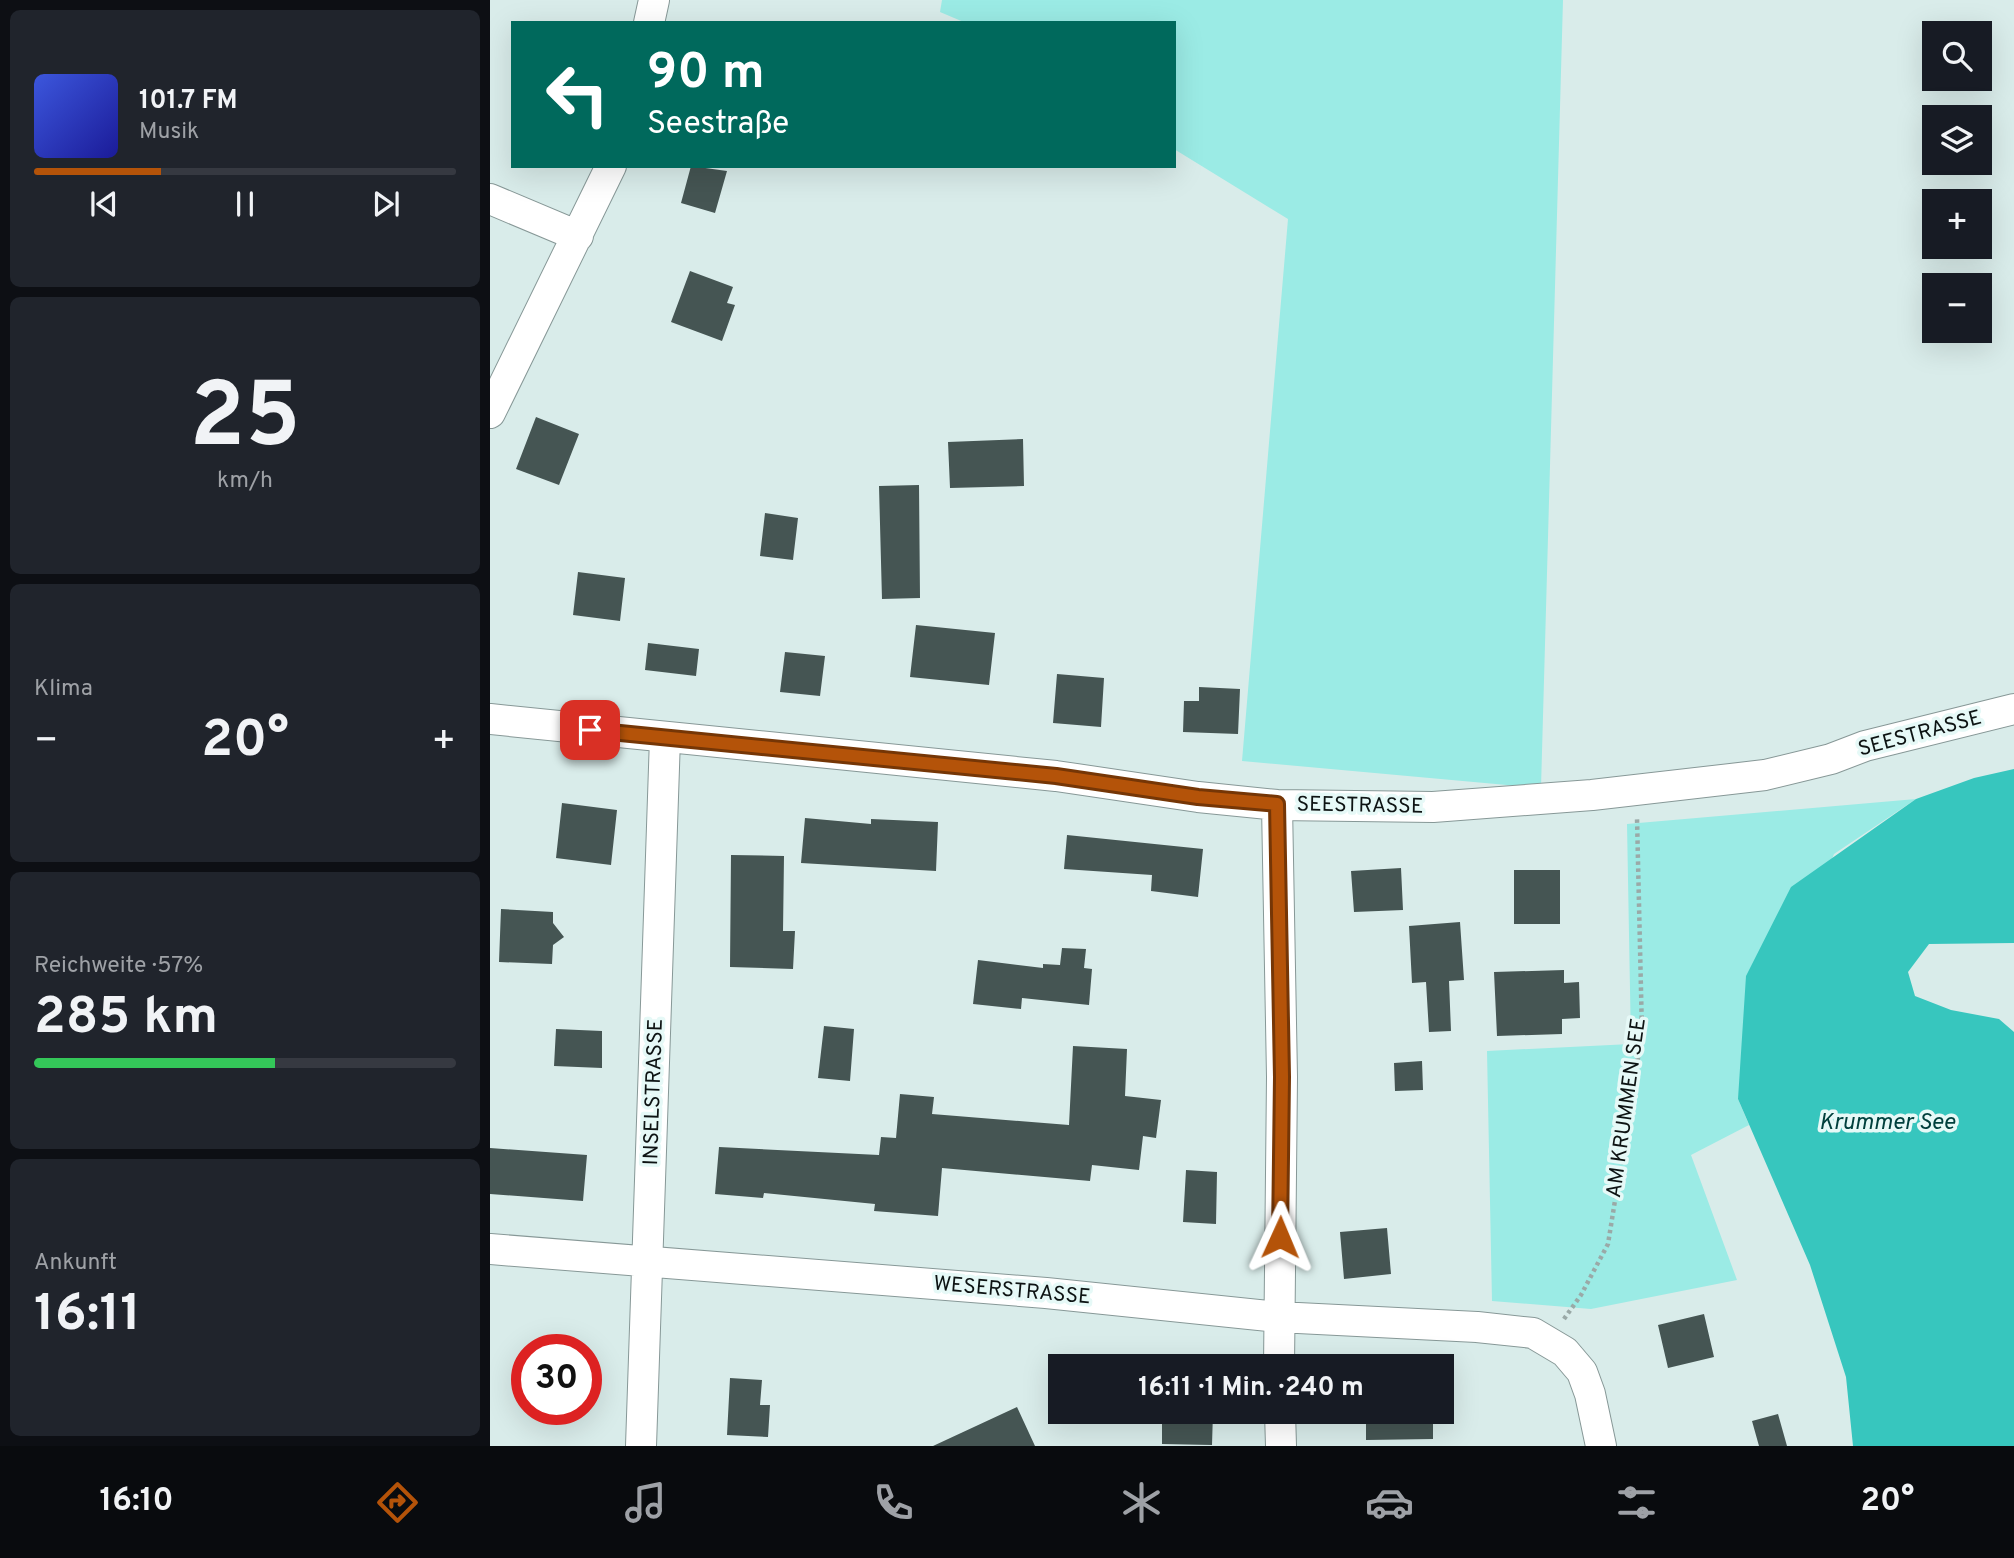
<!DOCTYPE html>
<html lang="de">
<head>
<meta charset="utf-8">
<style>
  body { margin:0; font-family:Overpass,sans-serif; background:#20242c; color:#f1f3f6; height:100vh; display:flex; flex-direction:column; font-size:26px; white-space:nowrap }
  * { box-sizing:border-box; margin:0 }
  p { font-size:23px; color:#9ea1a6 }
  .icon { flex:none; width:38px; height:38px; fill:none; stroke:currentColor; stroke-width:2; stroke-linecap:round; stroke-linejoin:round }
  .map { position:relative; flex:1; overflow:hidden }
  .sheet { display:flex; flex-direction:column; gap:10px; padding:10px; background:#0d0f14; width:490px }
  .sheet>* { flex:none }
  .banner { position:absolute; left:21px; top:21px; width:665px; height:147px; border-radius:0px; box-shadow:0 7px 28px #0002; background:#00695c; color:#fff; overflow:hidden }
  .tools { position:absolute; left:1432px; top:21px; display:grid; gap:14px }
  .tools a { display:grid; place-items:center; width:70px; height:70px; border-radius:0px; background:#171b24; box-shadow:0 7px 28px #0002; font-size:35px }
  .speed { position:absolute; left:21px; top:1334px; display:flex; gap:14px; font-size:35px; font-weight:700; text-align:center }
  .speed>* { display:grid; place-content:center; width:91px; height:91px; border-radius:50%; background:#171b24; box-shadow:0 7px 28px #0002; line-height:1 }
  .speed .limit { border:10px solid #d22; background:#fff; color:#111 }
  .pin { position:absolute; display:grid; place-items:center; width:60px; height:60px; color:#fff; margin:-30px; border-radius:14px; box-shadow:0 4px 10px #0006 }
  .me { position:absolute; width:77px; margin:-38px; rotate:1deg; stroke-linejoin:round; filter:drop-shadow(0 0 5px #0008) }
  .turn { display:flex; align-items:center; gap:24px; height:147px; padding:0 21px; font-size:32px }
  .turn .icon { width:91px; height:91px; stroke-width:2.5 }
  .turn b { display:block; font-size:49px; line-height:60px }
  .big { font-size:52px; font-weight:700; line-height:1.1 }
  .sheet .card { flex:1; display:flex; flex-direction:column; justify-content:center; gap:10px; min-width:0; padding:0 24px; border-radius:10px; background:#20242c }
  .sheet .dial { align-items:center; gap:0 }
  .dial b { font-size:91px; line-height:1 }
  .song { display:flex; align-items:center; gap:21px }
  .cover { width:84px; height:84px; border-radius:10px; background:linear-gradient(135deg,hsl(230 70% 55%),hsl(240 70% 35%)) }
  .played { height:7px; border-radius:4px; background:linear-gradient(90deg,#b45309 30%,#363941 30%) }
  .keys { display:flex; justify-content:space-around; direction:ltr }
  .heat { display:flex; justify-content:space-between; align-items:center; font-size:38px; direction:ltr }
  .charge { height:10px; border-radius:5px; background:linear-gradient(90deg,#34c759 57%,#363941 0) }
  .trip { position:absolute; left:558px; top:1354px; width:406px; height:70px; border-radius:0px; background:#171b24; box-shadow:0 7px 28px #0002; font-weight:700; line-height:70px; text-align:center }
  .menu { display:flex; height:112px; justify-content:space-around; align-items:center; background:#090b0e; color:#9ea1a6 }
  .menu .icon { width:49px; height:49px }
  .menu .active { color:#b45309 }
  .menu b { font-size:32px; color:#f1f3f6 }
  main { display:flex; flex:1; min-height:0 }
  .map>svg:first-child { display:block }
  .green { fill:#9bebe5 }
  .water { fill:#37c6be }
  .building { fill:#455553 }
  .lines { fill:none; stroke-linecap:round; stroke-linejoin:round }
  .minor-casing { stroke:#879897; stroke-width:32 }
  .path { stroke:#9aa9a7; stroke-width:4.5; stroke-dasharray:3.5 3.5; stroke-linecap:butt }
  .minor { stroke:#fff; stroke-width:30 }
  .route-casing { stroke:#753606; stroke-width:18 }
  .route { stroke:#b45309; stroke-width:12 }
  .labels { text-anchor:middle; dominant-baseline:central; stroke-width:7; stroke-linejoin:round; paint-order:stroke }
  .street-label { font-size:21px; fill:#0d1313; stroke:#e6f9f7 }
  .water-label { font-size:23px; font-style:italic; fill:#00403d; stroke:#e6f9f7 }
</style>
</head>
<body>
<main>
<section class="sheet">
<div class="card">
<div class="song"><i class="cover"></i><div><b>101.7 FM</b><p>Musik</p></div></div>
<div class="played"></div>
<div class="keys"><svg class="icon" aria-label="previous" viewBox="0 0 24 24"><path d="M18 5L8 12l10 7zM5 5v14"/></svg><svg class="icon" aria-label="pause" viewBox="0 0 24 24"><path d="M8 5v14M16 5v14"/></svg><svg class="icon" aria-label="next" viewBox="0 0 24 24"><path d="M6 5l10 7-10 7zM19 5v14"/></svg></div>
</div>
<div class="card dial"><b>25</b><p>km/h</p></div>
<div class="card"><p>Klima</p>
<div class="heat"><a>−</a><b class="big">20°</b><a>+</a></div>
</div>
<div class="card"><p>Reichweite · 57%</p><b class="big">285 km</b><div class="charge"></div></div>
<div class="card"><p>Ankunft</p><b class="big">16:11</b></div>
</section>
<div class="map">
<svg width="1524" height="1446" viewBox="0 0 1524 1446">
  <rect width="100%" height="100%" fill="#d9ecea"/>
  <!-- green -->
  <path class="green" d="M452 0H1073L1051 788 752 761 798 219 684 149V23H476L450 12Z
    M1426 799 1344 854 1248 1099 1259 1125 1201 1155 1247 1280 1101 1309 1002 1301 997 1051 1141 1044 1137 824Z"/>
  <!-- water -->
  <path class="water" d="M1524 769V943L1439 944 1418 972 1425 996 1461 1010 1509 1019 1524 1032V1446H1363L1356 1377 1320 1265 1248 1099 1256 976 1301 887 1426 799 1484 778Z"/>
  <!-- building -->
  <path class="building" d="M201 166 237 171 225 213 191 203Z
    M200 271 243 287 237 303 245 305 232 341 181 322Z
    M46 417 89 434 69 485 26 469Z
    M533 439 534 486 460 488 458 442Z
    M429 485 430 598 392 599 389 486Z
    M275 513 308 518 303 560 270 556Z
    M88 572 135 578 130 621 83 615Z
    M426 625 505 633 499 685 420 677Z
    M158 643 209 649 206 676 155 670Z
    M295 652 335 656 330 696 290 692Z
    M567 674 614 678 611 727 563 723Z
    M709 687 750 689 748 734 693 732 694 701H709Z
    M72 803 127 810 121 865 66 858Z
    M315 818 381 824V819L448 822 446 871 311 863Z
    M577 835 713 849 708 897 661 891 662 875 574 869Z
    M241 855 294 856 293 931H305L303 969 240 967Z
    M911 868 913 910 864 912 861 871Z
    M1024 870H1070V924H1024Z
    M11 909 63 912V923L74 937 63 945 62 964 9 962Z
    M970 922 974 980 959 981 961 1031 939 1032 936 982 922 983 919 926Z
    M572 948 596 949 594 968 602 969 599 1005 532 998 531 1009 483 1004 488 960 553 968V964L570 965Z
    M1074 970V983L1089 982 1090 1018 1072 1019V1034L1007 1036 1004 972Z
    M334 1026 364 1029 360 1081 328 1078Z
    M66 1029 112 1031V1068L64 1066Z
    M583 1046 637 1049 635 1096 671 1100 666 1138 653 1136 649 1170 602 1165 600 1181 452 1168 448 1216 384 1211 385 1204 274 1193 273 1198 225 1194 229 1147 389 1155 391 1137 406 1138 410 1094 444 1097 442 1114 579 1125Z
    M932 1061 933 1090 905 1091 904 1063Z
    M0 1148 97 1155 93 1201 0 1194Z
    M696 1170 727 1172 726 1224 693 1222Z
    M897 1228 901 1274 854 1279 850 1232Z
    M1214 1314 1224 1357 1178 1368 1168 1325Z
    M240 1378 272 1380 270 1405H280L278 1437 237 1435Z
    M527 1407 545 1446H443Z
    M672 1412H723L722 1445 672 1444Z
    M876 1412H943V1439L876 1440Z
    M1288 1414 1297 1446H1269L1262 1421Z"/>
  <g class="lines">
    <!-- minor casing -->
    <g class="minor-casing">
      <path id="minor" d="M159 23 164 0
        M0 199 88 236
        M0 413 121 166
        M0 719 566 776 708 797 787 805 943 807 1102 795 1275 775 1341 759 1375 746 1524 709
        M787 805 792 1077 789 1367
        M0 1249 556 1293 788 1317 987 1327 1043 1333 1075 1352 1092 1372 1100 1394 1111 1446
        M790 1412 791 1446
        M151 1446 175 738"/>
    </g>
    <!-- path -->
    <path class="path" d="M1074 1319 1091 1295 1118 1244 1152 1033 1147 818"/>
    <!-- minor -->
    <use href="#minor" class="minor"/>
  </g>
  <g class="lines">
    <!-- route casing -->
    <g class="route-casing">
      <path id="route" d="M100 730 566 776 708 797 787 804 792 1077 790 1237"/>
    </g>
    <!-- route -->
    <use href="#route" class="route"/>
  </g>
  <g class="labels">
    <!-- street labels -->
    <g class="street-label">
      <text transform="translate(1430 734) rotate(-15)">SEESTRASSE</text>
      <text transform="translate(870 806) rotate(1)">SEESTRASSE</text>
      <text transform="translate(164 1092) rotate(-88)">INSELSTRASSE</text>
      <text transform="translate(1137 1108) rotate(-82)">AM KRUMMEN SEE</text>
      <text transform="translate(522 1291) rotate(5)">WESERSTRASSE</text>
    </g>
    <!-- water labels -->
    <g class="water-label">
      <text x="1397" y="1123">Krummer See</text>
    </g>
  </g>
</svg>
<div class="tools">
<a><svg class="icon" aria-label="search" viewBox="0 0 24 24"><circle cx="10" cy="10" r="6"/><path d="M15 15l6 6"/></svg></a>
<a><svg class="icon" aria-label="layers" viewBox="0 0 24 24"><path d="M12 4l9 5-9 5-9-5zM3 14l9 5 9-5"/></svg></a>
<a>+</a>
<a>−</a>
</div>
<div class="speed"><div class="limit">30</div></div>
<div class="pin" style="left:100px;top:730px;background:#d93025"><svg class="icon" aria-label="arrive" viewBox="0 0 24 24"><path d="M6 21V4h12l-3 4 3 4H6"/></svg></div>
<svg class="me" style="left:790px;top:1237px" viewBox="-20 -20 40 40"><path d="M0-17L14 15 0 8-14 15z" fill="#b45309" stroke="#fff" stroke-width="4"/></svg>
<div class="trip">16:11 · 1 Min. · 240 m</div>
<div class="banner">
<div class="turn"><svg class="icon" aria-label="left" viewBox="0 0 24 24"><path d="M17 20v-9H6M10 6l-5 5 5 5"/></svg><div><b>90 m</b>Seestraße</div></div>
</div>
</div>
</main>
<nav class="menu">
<b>16:10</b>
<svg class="icon active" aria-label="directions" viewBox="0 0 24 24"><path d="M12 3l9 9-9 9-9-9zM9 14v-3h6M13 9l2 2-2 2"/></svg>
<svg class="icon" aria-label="music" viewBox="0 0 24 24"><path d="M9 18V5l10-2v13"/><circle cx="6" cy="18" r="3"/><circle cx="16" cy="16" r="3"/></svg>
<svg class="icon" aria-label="phone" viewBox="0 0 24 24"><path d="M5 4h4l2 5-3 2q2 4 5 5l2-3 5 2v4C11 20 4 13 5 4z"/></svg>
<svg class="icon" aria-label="climate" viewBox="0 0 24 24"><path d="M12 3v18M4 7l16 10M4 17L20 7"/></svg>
<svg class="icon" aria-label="car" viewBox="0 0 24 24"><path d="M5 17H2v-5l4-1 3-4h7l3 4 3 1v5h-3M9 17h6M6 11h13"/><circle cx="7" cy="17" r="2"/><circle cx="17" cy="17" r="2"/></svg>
<svg class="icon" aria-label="filters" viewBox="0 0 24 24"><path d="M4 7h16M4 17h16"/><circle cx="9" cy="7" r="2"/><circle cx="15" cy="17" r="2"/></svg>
<b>20°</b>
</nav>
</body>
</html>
